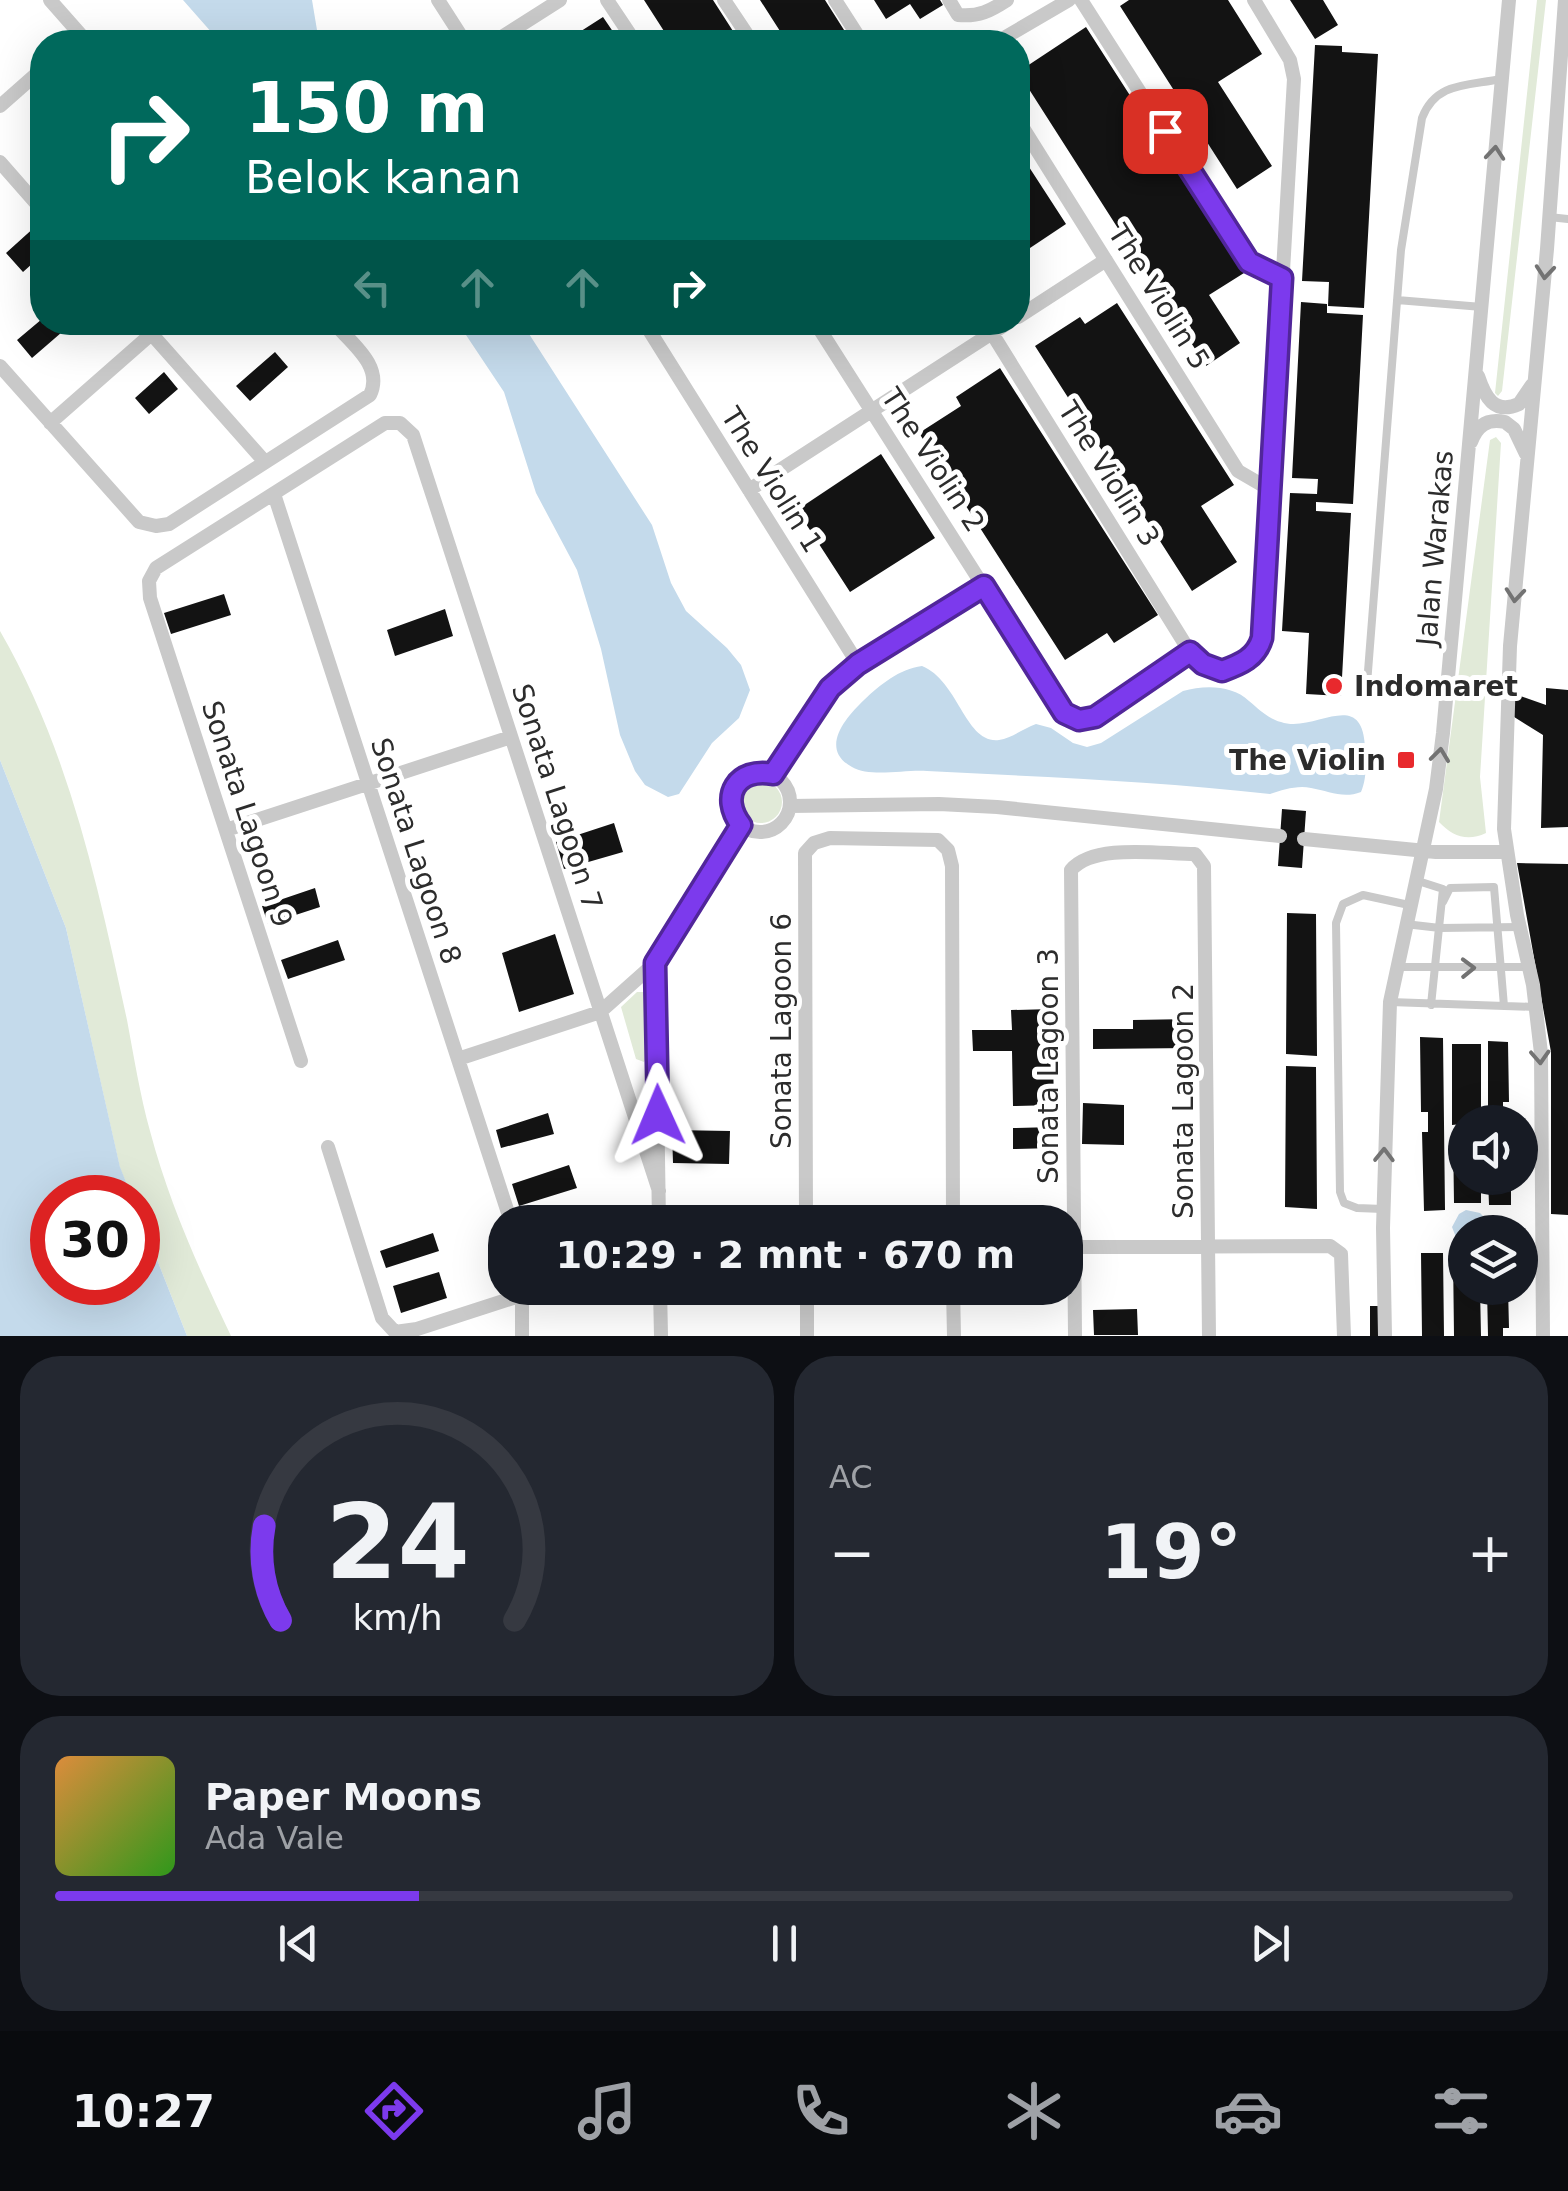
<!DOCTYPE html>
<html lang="id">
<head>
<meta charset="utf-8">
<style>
  body { margin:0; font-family:"DejaVu Sans",sans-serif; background:#242831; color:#f1f3f6; height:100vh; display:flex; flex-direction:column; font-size:38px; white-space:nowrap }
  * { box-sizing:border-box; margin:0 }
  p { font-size:32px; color:#9ea1a6 }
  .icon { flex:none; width:55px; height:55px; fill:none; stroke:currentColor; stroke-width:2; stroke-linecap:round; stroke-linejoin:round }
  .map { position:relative; height:1336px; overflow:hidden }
  .side { display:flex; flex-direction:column; gap:20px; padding:20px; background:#0d0f14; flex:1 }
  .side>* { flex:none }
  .guide { position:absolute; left:30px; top:30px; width:1000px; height:305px; border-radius:40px; box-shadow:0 10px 40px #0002; background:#00695c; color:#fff; overflow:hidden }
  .controls { position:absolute; left:1448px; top:1105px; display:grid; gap:20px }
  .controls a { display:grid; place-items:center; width:90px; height:90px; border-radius:50%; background:#171b24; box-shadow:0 10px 40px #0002; font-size:50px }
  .speed { position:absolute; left:30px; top:1175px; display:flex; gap:20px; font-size:50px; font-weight:700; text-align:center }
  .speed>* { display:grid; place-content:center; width:130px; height:130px; border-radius:50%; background:#171b24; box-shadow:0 10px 40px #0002; line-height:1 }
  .speed .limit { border:15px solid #d22; background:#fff; color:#111 }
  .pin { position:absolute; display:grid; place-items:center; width:85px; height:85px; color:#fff; margin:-42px; border-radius:20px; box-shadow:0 5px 15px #0006 }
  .me { position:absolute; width:110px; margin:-55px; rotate:359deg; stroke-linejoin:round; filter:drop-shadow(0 0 8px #0008) }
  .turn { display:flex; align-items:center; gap:35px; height:210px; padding:0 50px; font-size:45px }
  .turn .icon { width:130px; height:130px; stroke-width:2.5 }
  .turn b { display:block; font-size:70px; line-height:85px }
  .lanes { display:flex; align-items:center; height:95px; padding:0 50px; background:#0003; justify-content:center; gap:50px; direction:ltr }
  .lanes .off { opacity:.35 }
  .big { font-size:75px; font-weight:700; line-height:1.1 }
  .side .widget { flex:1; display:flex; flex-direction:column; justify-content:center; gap:15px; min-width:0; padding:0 35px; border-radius:40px; background:#242831 }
  .side .dial { align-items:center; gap:0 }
  .dial svg { height:260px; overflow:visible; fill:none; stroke:#363941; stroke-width:7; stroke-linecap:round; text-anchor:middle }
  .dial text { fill:#f1f3f6; stroke:none }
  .song { display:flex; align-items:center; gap:30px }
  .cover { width:120px; height:120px; border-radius:15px; background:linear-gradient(135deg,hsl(30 70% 55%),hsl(110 70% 35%)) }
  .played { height:10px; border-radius:5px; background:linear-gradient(90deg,#7c3aed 25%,#363941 25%) }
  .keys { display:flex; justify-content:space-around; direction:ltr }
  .heat { display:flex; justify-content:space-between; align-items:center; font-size:55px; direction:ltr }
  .side .tiles { flex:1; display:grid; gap:20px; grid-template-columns:1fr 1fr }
  .widget:last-child { grid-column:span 2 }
  .trip { position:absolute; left:488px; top:1205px; width:595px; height:100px; border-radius:40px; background:#171b24; box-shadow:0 10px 40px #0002; font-weight:700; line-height:100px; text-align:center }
  .menu { display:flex; height:160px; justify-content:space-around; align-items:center; background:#090b0e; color:#9ea1a6 }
  .menu .icon { width:70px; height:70px }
  .menu .active { color:#7c3aed }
  .menu b { font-size:45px; color:#f1f3f6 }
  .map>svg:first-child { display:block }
  .green { fill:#e1ead8 }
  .water { fill:#c4daeb }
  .building { fill:#131313 }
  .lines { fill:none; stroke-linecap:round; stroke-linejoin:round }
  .service { stroke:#c9c9c9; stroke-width:8 }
  .minor { stroke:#c9c9c9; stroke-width:14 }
  .oneway { stroke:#737373 }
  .route-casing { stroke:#51269a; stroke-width:25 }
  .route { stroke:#7c3aed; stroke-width:18 }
  .poi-dot { fill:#e8292d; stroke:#fff; stroke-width:4 }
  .labels { text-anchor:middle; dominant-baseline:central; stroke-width:10; stroke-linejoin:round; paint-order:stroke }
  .street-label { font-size:28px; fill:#2c2c2c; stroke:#fff }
  .poi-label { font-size:28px; font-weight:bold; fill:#2c2c2c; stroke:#fff; text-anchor:start }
</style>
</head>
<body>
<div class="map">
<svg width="1568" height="1336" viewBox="0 0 1568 1336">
  <rect width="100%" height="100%" fill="#fff"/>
  <!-- green -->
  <path class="green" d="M1537 0H1546L1502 391 1498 396 1495 393Z
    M1496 437 1501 443 1480 777 1486 833C1467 842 1452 836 1439 822L1490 440Z
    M0 631C69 750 98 886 127 1020 134 1057 140 1095 150 1131 169 1203 199 1269 231 1336H187L138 1211V1198L132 1197 120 1168 66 928 0 760Z
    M740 802a21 21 0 1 1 42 0a21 21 0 1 1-42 0Z
    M637 992H644L648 998 649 1055 644 1062 636 1059 621 1007Z"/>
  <!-- water -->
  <path class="water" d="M183 0H312L319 42H220Z
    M458 323H522L652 525 671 583 686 611 727 648 741 665 750 690 739 718 712 743 679 794 668 797 645 785 635 771 620 735 601 649 577 570 536 493 504 392Z
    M922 666C959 681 965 744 999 740 1012 738 1024 728 1036 724L1051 728 1073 743 1087 747 1101 743 1183 691C1205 685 1232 685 1249 701 1260 710 1267 718 1281 722 1314 734 1362 686 1365 747 1366 762 1367 778 1361 792 1343 799 1329 791 1311 788 1297 785 1283 790 1270 794 1156 781 1041 777 927 771 906 769 871 778 852 767 819 749 845 718 864 700 880 685 899 669 922 666Z
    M0 760 66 928 120 1167 132 1197 52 1198V1282H138V1211L187 1336H0Z
    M1466 1210 1480 1213 1485 1218 1487 1232H1465V1245L1457 1240 1452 1227 1459 1214Z"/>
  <!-- building -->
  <path class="building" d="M644 0H713L740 42H671Z
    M760 0H825L851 41 787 42Z
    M874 0H940L943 5 920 19 910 4 886 19Z
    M1129 0H1228L1262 54 1218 82 1272 166 1237 189 1120 6Z
    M1290 0H1323L1338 25 1315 39Z
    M603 17 620 42H564Z
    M1086 27 1244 273 1209 295 1240 343 1206 366 1018 72Z
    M1315 45 1342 46V52L1378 54 1364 308 1328 306 1329 282 1302 281Z
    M1018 150 1066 224 1018 256Z
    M37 225 42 231V255L23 272 6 253Z
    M1301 302 1327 304V313L1363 315 1353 504 1316 502V511L1351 513 1341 696 1306 694 1309 633 1282 631 1290 493 1317 494 1318 479 1292 478Z
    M1117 303 1234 485 1201 506 1237 562 1192 591 1035 346 1080 317 1085 324Z
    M42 319V322H66L69 326 32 358 17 340Z
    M275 352 288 367 250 401 236 386Z
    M1000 368 1158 615 1114 643 1107 633 1065 660 919 433 961 406 956 397Z
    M164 372 178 389 149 414 135 398Z
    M881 454 935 538 850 592 797 510Z
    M224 594 231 615 171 634 164 613Z
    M445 609 453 636 395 656 387 630Z
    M1546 688 1568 690V827L1541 828 1543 735 1511 715 1512 693 1546 705Z
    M1282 809 1306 811 1302 868 1278 866Z
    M614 823 623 852 564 869 556 842Z
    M1517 863 1568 864V1215L1551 1214V1052Z
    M315 888 320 907 268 924 262 906Z
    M1287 913 1316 914 1317 1056 1286 1054Z
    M555 934 574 994 519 1012 502 953Z
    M338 940 345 960 288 979 281 960Z
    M1052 1009 1054 1105 1013 1106 1012 1051H973L972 1030H1012L1011 1010Z
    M1191 1019V1048L1093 1049V1029H1133V1020Z
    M1420 1037 1443 1038 1445 1210 1424 1211 1422 1132H1428V1112H1421Z
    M1488 1041 1508 1042 1509 1102H1503V1122H1488Z
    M1452 1044H1481V1122L1452 1125Z
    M1286 1066 1316 1067 1317 1209 1285 1207Z
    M1083 1103 1124 1105V1145L1082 1144Z
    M548 1113 554 1134 501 1148 496 1130Z
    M1054 1127V1148L1013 1149V1128Z
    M672 1130 730 1131 729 1164 673 1163Z
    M1453 1132H1465V1178H1481V1203H1454Z
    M569 1165 577 1188 519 1206 512 1184Z
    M1488 1178H1511V1205H1489Z
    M433 1233 439 1251 386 1268 380 1251Z
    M1421 1253H1443L1444 1336H1422Z
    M1453 1253H1465V1288H1480L1481 1336H1454Z
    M439 1272 447 1298 401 1313 393 1286Z
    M1487 1288H1508L1509 1328H1503V1336H1488Z
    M1370 1306H1380V1336H1370Z
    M1137 1309 1138 1335H1094L1093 1310Z"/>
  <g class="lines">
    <!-- service -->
    <path class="service" d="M1549 217 1568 219
      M1397 300 1482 307
      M1447 696 1377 692 1367 684 1401 250 1422 118C1436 82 1467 86 1501 79
      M1415 880 1443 889 1431 1005
      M1443 902 1450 888 1494 887 1504 1006
      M1405 924 1440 928 1519 927
      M1398 967H1528
      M1390 1002 1535 1007
      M1383 1209 1357 1208 1344 1203 1340 1192 1336 923 1343 904 1363 895 1409 905"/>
    <!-- minor -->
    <path class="minor" d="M50 0 87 42
      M438 0 465 42
      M607 0 635 42
      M724 0 752 42
      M835 0 862 42
      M949 0 958 15C979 17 990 11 1007 0
      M1081 0 1249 263 1282 278
      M494 42 560 0
      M997 42 1069 0
      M0 106 42 69
      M1018 120 1238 471 1269 489
      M0 162 42 210
      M1018 317 1106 260
      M141 322 265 462
      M644 322 858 664
      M815 322 1064 713 1079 719 1095 717 1190 652
      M985 322 1190 652 1203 664 1222 671C1240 664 1256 658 1262 638L1294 79 1290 60 1254 0
      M0 366 139 522 156 526 169 524 370 395C384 366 351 343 333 322
      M1478 376C1485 397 1494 415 1519 404L1532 385
      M50 423 165 322
      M1471 442C1477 426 1487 418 1505 422L1514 429 1526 454
      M749 490 1009 322
      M274 494 511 1222
      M730 802a30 30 0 1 1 60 0a30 30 0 1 1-60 0Z
      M773 774 830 688 858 664 983 587
      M790 806 939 804 997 807 1280 836
      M226 830 511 737
      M1304 839 1436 852H1507
      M458 1059 600 1012 655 963
      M301 1061 150 598 149 581 156 568 385 423H400L413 435 659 1191
      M328 1147 382 1318 395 1332 417 1329 544 1288
      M659 1222 655 963 741 825
      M806 1222 805 853 814 843 830 838 938 840 948 850 952 866 953 1222
      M1066 1247 1330 1246 1341 1254 1344 1336
      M660 1288 661 1336
      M807 1288V1336
      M953 1288 954 1336
      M522 1295V1336
      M1075 1336 1071 870C1094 843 1160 854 1195 854L1204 866 1209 1336
      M1385 1336 1383 1228 1390 1002 1436 789 1443 733 1509 0
      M1543 1336 1541 1053 1533 985 1517 915 1504 829 1510 646 1547 249 1565 0"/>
  </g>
  <!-- one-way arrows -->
  <defs><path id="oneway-chevron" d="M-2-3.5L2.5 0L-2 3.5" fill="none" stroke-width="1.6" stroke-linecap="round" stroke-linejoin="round" transform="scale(2.5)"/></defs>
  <g class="oneway">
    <use href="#oneway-chevron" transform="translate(1495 153) rotate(-85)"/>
    <use href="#oneway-chevron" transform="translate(1545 272) rotate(95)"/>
    <use href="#oneway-chevron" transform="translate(1515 595) rotate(95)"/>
    <use href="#oneway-chevron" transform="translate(1440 755) rotate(-83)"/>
    <use href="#oneway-chevron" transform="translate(1468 968) rotate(-1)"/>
    <use href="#oneway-chevron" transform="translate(1540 1057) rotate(87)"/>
    <use href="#oneway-chevron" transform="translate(1384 1155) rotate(-89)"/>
  </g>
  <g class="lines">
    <!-- route casing -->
    <g class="route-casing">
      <path id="route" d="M658 1115 655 963 741 825C719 796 737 767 773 774L830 688 858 664 984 586 1064 713 1079 720 1095 717 1190 652 1203 664 1222 671C1241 664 1256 658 1262 638L1282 278 1249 262 1165 131"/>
    </g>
    <!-- route -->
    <use href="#route" class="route"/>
  </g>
  <!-- markers -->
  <g class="poi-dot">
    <circle cx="1334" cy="686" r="10"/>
    <rect x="1396" y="750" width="20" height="20" rx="5"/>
  </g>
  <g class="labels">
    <!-- street labels -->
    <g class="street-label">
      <text transform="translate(1159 297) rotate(58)">The Violin 5</text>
      <text transform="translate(933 460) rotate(57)">The Violin 2</text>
      <text transform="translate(1109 474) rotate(58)">The Violin 3</text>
      <text transform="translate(772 480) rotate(58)">The Violin 1</text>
      <text transform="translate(1435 548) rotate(-85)">Jalan Warakas</text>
      <text transform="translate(557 797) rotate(72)">Sonata Lagoon 7</text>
      <text transform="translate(247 814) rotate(72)">Sonata Lagoon 9</text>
      <text transform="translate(416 851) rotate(72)">Sonata Lagoon 8</text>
      <text transform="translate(781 1031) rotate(-90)">Sonata Lagoon 6</text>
      <text transform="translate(1048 1066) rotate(-90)">Sonata Lagoon 3</text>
      <text transform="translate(1183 1101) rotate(-90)">Sonata Lagoon 2</text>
    </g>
    <!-- poi labels -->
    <g class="poi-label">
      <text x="1354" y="686">Indomaret</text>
      <text x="1386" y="760" text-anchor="end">The Violin</text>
    </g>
  </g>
</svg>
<div class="controls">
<a><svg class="icon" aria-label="sound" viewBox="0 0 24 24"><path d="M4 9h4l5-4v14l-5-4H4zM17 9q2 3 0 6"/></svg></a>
<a><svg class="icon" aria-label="layers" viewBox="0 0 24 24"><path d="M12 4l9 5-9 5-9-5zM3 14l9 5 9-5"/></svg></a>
</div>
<div class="speed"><div class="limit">30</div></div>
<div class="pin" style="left:1165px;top:131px;background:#d93025"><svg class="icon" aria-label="arrive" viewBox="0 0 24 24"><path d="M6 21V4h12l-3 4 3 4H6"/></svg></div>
<svg class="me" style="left:658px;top:1115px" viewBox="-20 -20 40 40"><path d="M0-17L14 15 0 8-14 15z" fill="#7c3aed" stroke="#fff" stroke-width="4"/></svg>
<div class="trip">10:29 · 2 mnt · 670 m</div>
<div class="guide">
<div class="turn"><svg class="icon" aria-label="right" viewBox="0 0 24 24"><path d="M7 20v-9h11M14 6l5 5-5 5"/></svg><div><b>150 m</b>Belok kanan</div></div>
<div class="lanes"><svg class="icon off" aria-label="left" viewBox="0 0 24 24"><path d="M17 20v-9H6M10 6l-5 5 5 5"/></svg><svg class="icon off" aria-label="ahead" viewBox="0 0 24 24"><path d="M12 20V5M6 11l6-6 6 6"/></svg><svg class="icon off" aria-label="ahead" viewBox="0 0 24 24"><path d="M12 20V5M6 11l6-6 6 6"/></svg><svg class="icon" aria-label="right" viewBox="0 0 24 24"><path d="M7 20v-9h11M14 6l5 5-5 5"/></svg></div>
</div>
</div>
<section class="side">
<div class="tiles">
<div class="widget dial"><svg viewBox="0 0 100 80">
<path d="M14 69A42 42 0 1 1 86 69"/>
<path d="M14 69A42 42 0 0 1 9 40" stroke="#7c3aed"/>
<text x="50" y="56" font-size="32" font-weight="700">24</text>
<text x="50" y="72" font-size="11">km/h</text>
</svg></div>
<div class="widget"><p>AC</p>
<div class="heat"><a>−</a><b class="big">19°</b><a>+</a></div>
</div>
<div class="widget">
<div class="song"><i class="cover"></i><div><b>Paper Moons</b><p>Ada Vale</p></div></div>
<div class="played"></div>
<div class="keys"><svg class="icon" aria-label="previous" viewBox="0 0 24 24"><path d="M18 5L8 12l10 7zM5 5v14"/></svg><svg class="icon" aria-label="pause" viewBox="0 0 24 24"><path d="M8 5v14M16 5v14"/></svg><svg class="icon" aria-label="next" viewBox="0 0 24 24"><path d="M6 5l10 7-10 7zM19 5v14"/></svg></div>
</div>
</div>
</section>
<nav class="menu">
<b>10:27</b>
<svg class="icon active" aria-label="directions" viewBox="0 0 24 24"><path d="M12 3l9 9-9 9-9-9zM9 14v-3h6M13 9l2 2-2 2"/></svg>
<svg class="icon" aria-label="music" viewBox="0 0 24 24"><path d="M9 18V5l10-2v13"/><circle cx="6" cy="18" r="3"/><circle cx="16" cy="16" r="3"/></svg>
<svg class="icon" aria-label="phone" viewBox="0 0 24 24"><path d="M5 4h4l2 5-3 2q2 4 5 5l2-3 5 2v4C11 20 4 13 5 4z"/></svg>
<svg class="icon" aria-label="climate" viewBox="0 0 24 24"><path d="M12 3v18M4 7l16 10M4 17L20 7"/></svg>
<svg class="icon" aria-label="car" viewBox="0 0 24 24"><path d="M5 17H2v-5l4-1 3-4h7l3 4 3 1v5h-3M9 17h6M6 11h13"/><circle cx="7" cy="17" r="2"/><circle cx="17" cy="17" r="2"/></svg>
<svg class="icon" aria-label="filters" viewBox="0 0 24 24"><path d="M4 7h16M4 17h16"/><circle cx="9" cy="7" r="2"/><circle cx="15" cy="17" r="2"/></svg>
</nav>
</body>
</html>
